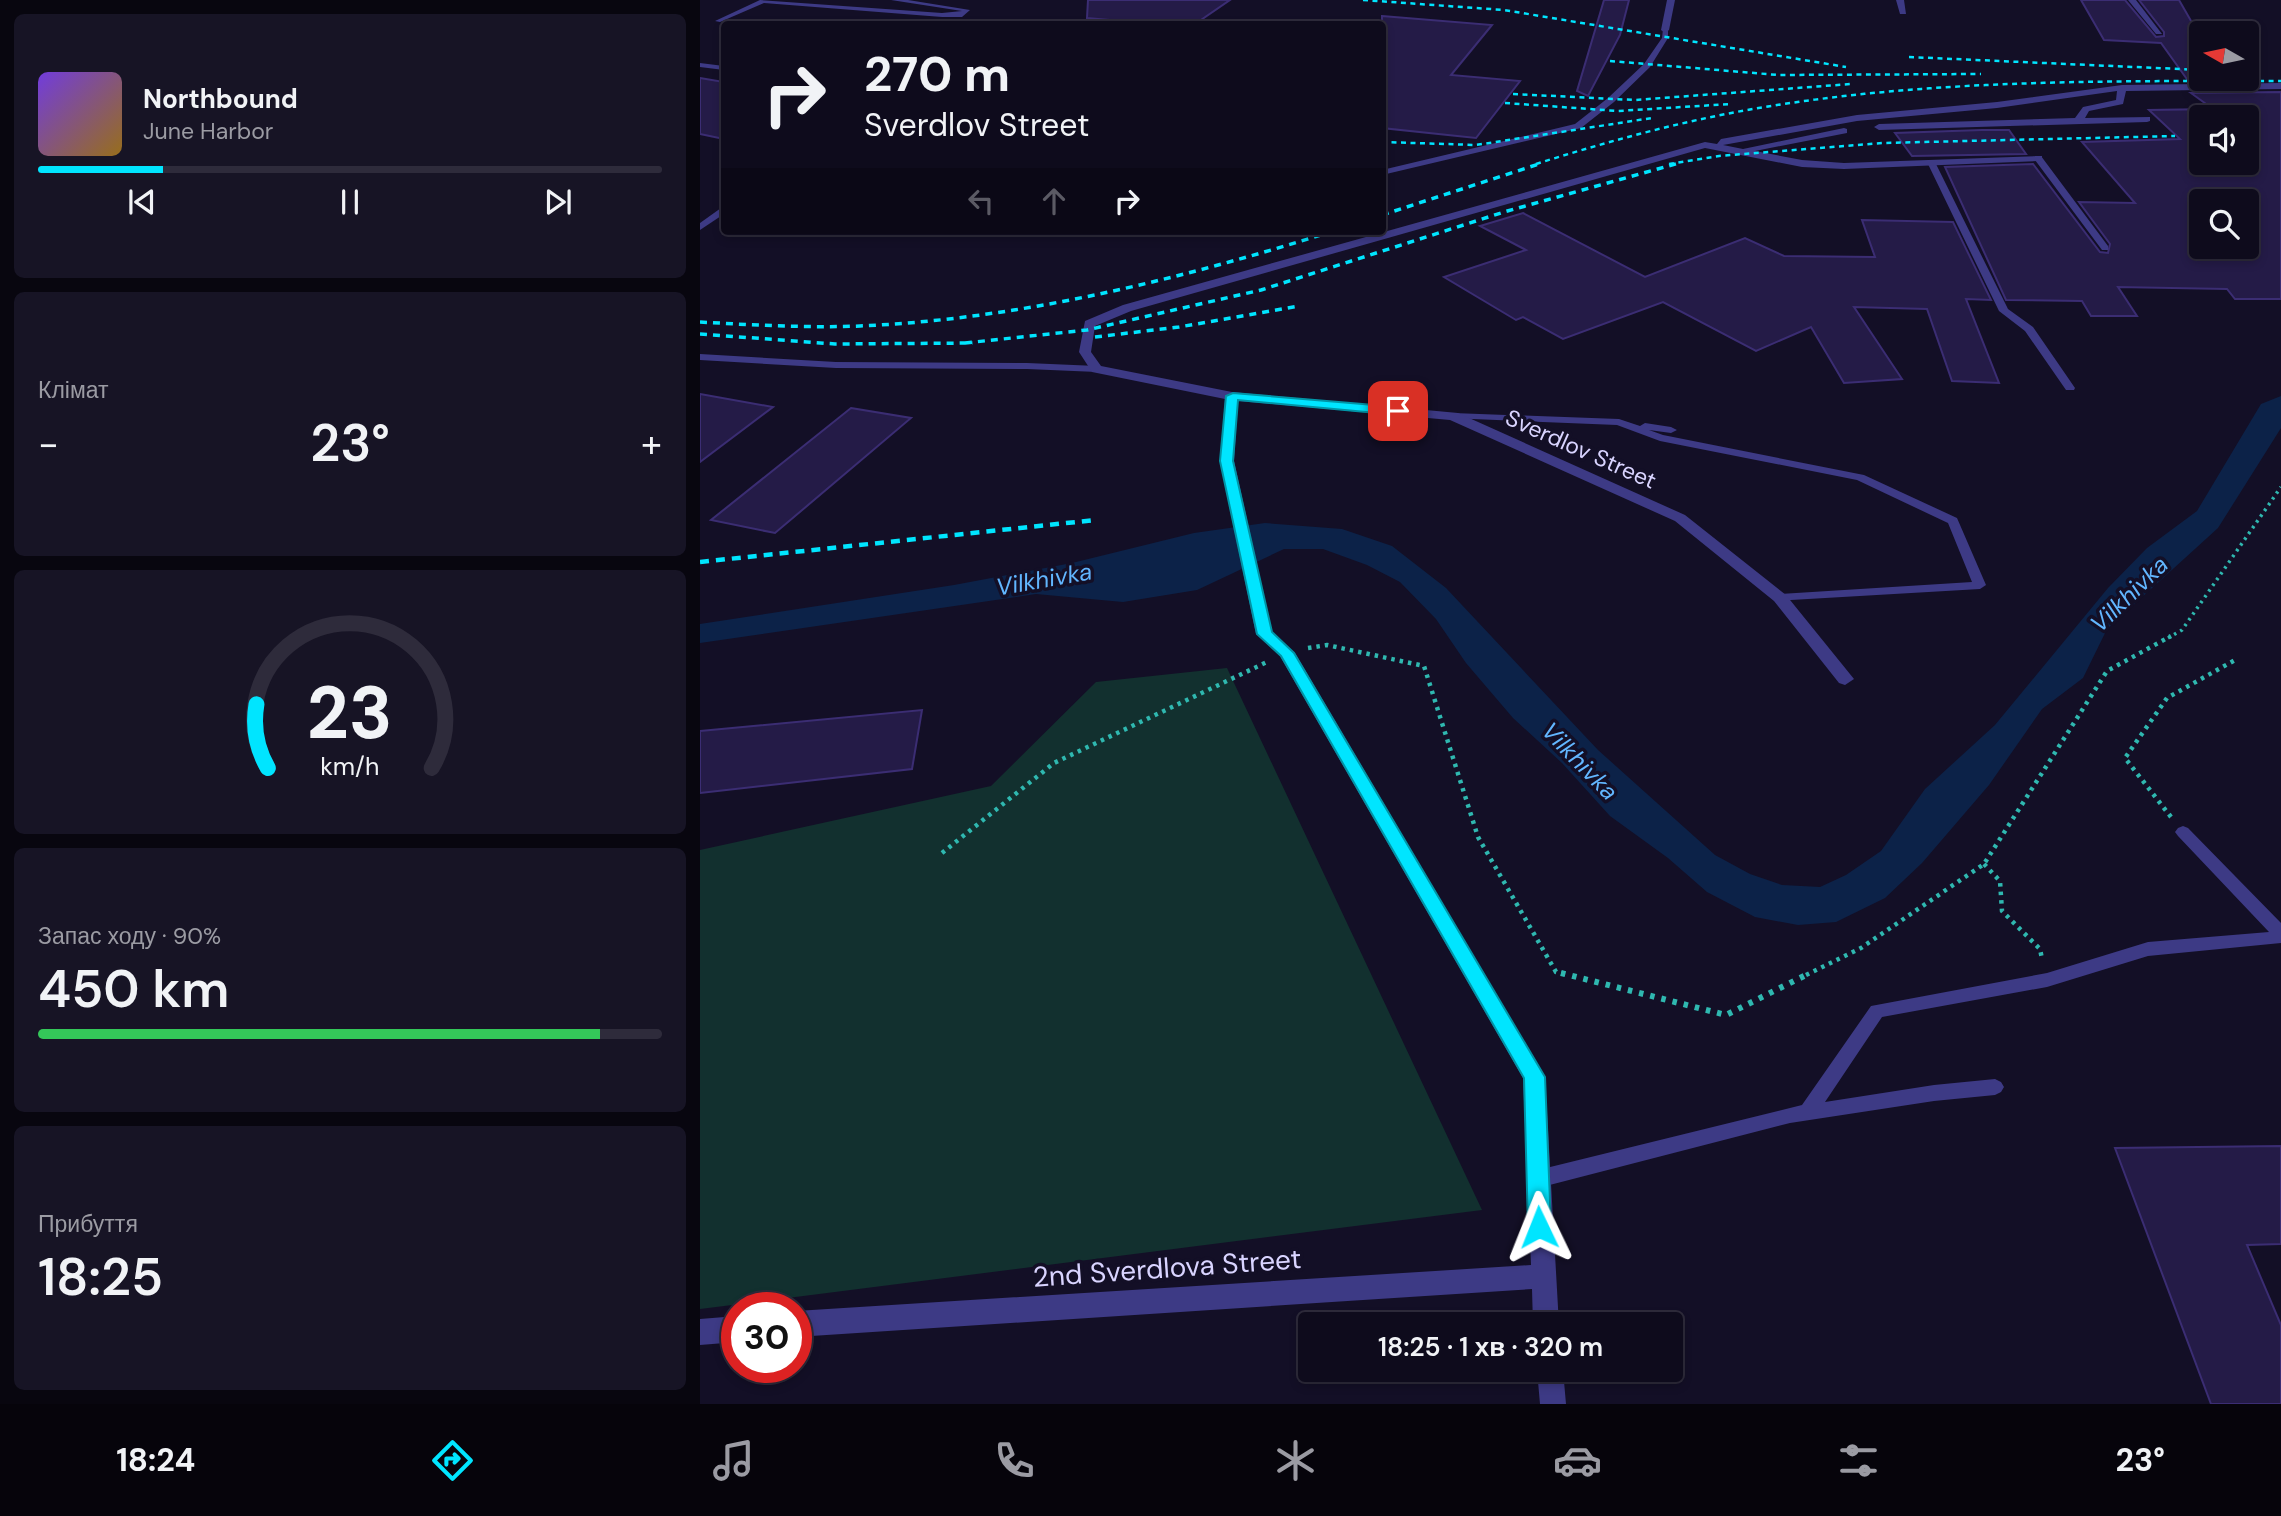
<!DOCTYPE html>
<html lang="uk">
<head>
<meta charset="utf-8">
<style>
  body { margin:0; font-family:"DM Sans",sans-serif; background:#171425; color:#f1f3f6; height:100vh; display:flex; flex-direction:column; font-size:26px; white-space:nowrap }
  * { box-sizing:border-box; margin:0 }
  p { font-size:23px; color:#9b9ba3 }
  .icon { flex:none; width:38px; height:38px; fill:none; stroke:currentColor; stroke-width:2; stroke-linecap:round; stroke-linejoin:round }
  .map { position:relative; flex:1; overflow:hidden }
  .panel { display:flex; flex-direction:column; gap:14px; padding:14px; background:#08060f; width:700px }
  .panel>* { flex:none }
  .top-card { position:absolute; left:21px; top:21px; width:665px; height:214px; border-radius:7px; box-shadow:0 4px 10px #0003,0 0 0 2px #2e2b3b; background:#0e0b1c; color:#f1f3f6; overflow:hidden }
  .needle { width:46px; rotate:279deg }
  .tools { position:absolute; left:1489px; top:21px; display:grid; gap:14px }
  .tools a { display:grid; place-items:center; width:70px; height:70px; border-radius:7px; background:#0e0b1c; box-shadow:0 4px 10px #0003,0 0 0 2px #2e2b3b; font-size:35px }
  .speed { position:absolute; left:21px; top:1292px; display:flex; gap:14px; font-size:35px; font-weight:700; text-align:center }
  .speed>* { display:grid; place-content:center; width:91px; height:91px; border-radius:50%; background:#0e0b1c; box-shadow:0 4px 10px #0003,0 0 0 2px #2e2b3b; line-height:1 }
  .speed .limit { border:10px solid #d22; background:#fff; color:#111 }
  .pin { position:absolute; display:grid; place-items:center; width:60px; height:60px; color:#fff; margin:-30px; border-radius:14px; box-shadow:0 4px 10px #0006 }
  .me { position:absolute; width:77px; margin:-38px; rotate:358deg; stroke-linejoin:round; filter:drop-shadow(0 0 5px #0008) }
  .turn { display:flex; align-items:center; gap:24px; height:147px; padding:0 28px; font-size:32px }
  .turn .icon { width:91px; height:91px; stroke-width:2.5 }
  .turn b { display:block; font-size:49px; line-height:60px }
  .lanes { display:flex; align-items:center; height:66px; padding:0 28px; background:#0003; justify-content:center; gap:35px; direction:ltr }
  .lanes .off { opacity:.35 }
  .big { font-size:52px; font-weight:600; line-height:1.1 }
  .panel .widget { flex:1; display:flex; flex-direction:column; justify-content:center; gap:10px; min-width:0; padding:0 24px; border-radius:10px; background:#171425 }
  .panel .dial { align-items:center; gap:0 }
  .dial svg { height:182px; overflow:visible; fill:none; stroke:#2e2b3b; stroke-width:7; stroke-linecap:round; text-anchor:middle }
  .dial text { fill:#f1f3f6; stroke:none }
  .song { display:flex; align-items:center; gap:21px }
  .cover { width:84px; height:84px; border-radius:10px; background:linear-gradient(135deg,hsl(260 70% 55%),hsl(40 70% 35%)) }
  .played { height:7px; border-radius:4px; background:linear-gradient(90deg,#00e5ff 20%,#2e2b3b 20%) }
  .keys { display:flex; justify-content:space-around; direction:ltr }
  .heat { display:flex; justify-content:space-between; align-items:center; font-size:38px; direction:ltr }
  .charge { height:10px; border-radius:5px; background:linear-gradient(90deg,#34c759 90%,#2e2b3b 0) }
  .trip { position:absolute; left:598px; top:1312px; width:385px; height:70px; border-radius:7px; background:#0e0b1c; box-shadow:0 4px 10px #0003,0 0 0 2px #2e2b3b; font-weight:600; line-height:70px; text-align:center }
  .dock { display:flex; height:112px; justify-content:space-around; align-items:center; background:#06040b; color:#9b9ba3 }
  .dock .icon { width:49px; height:49px }
  .dock .active { color:#00e5ff }
  .dock b { font-size:32px; color:#f1f3f6 }
  main { display:flex; flex:1; min-height:0 }
  .map>svg:first-child { display:block }
  .green { fill:#12302f }
  .water { fill:#0c2248 }
  .building { fill:#241b47; stroke:#3b2d73; stroke-width:2; fill-rule:evenodd }
  .lines { fill:none; stroke-linecap:round; stroke-linejoin:round }
  .path-far2 { stroke:#2fb8b0; stroke-width:3.5; stroke-dasharray:2.5 4.5; stroke-linecap:butt }
  .path-far1 { stroke:#2fb8b0; stroke-width:4.5; stroke-dasharray:3.5 5; stroke-linecap:butt }
  .path { stroke:#2fb8b0; stroke-width:6; stroke-dasharray:4.5 7; stroke-linecap:butt }
  .service { fill:#3d3a85; fill-rule:evenodd }
  .minor { fill:#3d3a85; fill-rule:evenodd }
  .rail-far2 { stroke:#00e5ff; stroke-width:2.5; stroke-dasharray:5 4.5; stroke-linecap:butt }
  .rail-far1 { stroke:#00e5ff; stroke-width:3.5; stroke-dasharray:7 6; stroke-linecap:butt }
  .rail { stroke:#00e5ff; stroke-width:4.5; stroke-dasharray:9 7; stroke-linecap:butt }
  .route { fill:#00e5ff; stroke:#0095a6; stroke-width:2 }
  .labels { text-anchor:middle; dominant-baseline:central; stroke-width:7; stroke-linejoin:round; paint-order:stroke }
  .street-label { font-size:23px; fill:#d9d4ff; stroke:#130f26 }
  .water-label { font-size:24px; font-style:italic; fill:#62b6ff; stroke:#130f26 }
  .near-street-label { font-size:28px; fill:#d9d4ff; stroke:#130f26 }
</style>
</head>
<body>
<main>
<section class="panel">
<div class="widget">
<div class="song"><i class="cover"></i><div><b>Northbound</b><p>June Harbor</p></div></div>
<div class="played"></div>
<div class="keys"><svg class="icon" aria-label="previous" viewBox="0 0 24 24"><path d="M18 5L8 12l10 7zM5 5v14"/></svg><svg class="icon" aria-label="pause" viewBox="0 0 24 24"><path d="M8 5v14M16 5v14"/></svg><svg class="icon" aria-label="next" viewBox="0 0 24 24"><path d="M6 5l10 7-10 7zM19 5v14"/></svg></div>
</div>
<div class="widget"><p>Клімат</p>
<div class="heat"><a>−</a><b class="big">23°</b><a>+</a></div>
</div>
<div class="widget dial"><svg viewBox="0 0 100 80">
<path d="M14 69A42 42 0 1 1 86 69"/>
<path d="M14 69A42 42 0 0 1 9 41" stroke="#00e5ff"/>
<text x="50" y="56" font-size="32" font-weight="700">23</text>
<text x="50" y="72" font-size="11">km/h</text>
</svg></div>
<div class="widget"><p>Запас ходу · 90%</p><b class="big">450 km</b><div class="charge"></div></div>
<div class="widget"><p>Прибуття</p><b class="big">18:25</b></div>
</section>
<div class="map">
<svg width="1581" height="1404" viewBox="0 0 1581 1404">
  <rect width="100%" height="100%" fill="#130f26"/>
  <!-- green -->
  <path class="green" d="M527 668 782 1210 0 1309V850L291 786 396 682Z"/>
  <!-- water -->
  <path class="water" d="M1581 396V428L1518 528 1407 629 1383 678 1342 709 1289 785 1222 863 1185 898 1136 922 1098 925 1055 917 1007 892 968 858 910 816 862 763 813 718 766 663 736 619 700 582 667 565 623 549H584L497 590 423 602 336 594 0 643V624L254 585 372 563 494 533 565 523 642 529 692 546 746 588 898 750 1015 855 1050 874 1082 885 1120 887 1146 875 1181 851 1225 789 1295 725 1408 588 1447 548 1497 511 1561 404Z"/>
  <!-- building -->
  <path class="building" d="M388 0H530L495 24H455L387 18Z
    M904 0H929L920 35 888 96 877 91Z
    M1381 0H1425L1456 37 1464 36V32L1439 0H1479L1502 40V81L1489 82 1461 43 1404 40Z
    M682 16 792 25 751 75 820 81 776 138 682 128Z
    M0 78 24 82V139L0 134Z
    M1581 92V299H1535L1527 289 1418 287 1437 316H1391L1382 301 1306 300 1245 167 1333 164 1400 252 1408 253 1410 244 1379 202 1435 203 1382 142 1480 139 1449 110 1513 109 1491 93ZM1502 117H1547V163H1502ZM1502 201H1547V247H1502Z
    M1282 130H1309L1326 154 1212 156 1195 133Z
    M823 213 945 277 1045 238 1084 256 1175 257 1162 220 1253 222 1291 300 1266 299 1299 383 1252 381 1227 309 1154 307 1202 379 1144 383 1111 327 1056 351 963 302 863 339 823 317 816 320 744 277 826 250 780 226Z
    M0 394 73 407 0 462Z
    M151 408 211 418 75 533 11 520Z
    M222 710 212 769 0 793V731Z
    M1581 1146V1244L1547 1245 1581 1325V1404H1511L1415 1148Z"/>
  <g class="lines">
    <!-- path-far2 -->
    <path class="path-far2" d="M1468 638 1482 630 1581 487"/>
    <!-- path-far1 -->
    <path class="path-far1" d="M608 648 627 645 724 666 778 837 856 972 868 975
      M1471 817 1425 758 1467 698 1535 660
      M242 853 354 763 567 662
      M1284 864 1300 881 1302 911 1340 949 1342 959
      M1106 975 1161 948 1284 864 1407 671 1471 636"/>
    <!-- path -->
    <path class="path" d="M861 973 1026 1015 1110 973"/>
    <!-- service -->
    <path class="service" d="M60 0 242 13 262 11 191 0H208L270 10 262 17H242L64 3 20 22 15 21Z
      M963 29 968 30V38L950 67 914 102 881 128 682 175V170L875 124 908 98 944 64 962 38Z
      M0 63 24 66V70L0 67Z
      M1335 156H1341L1408 246V250H1402L1335 160Z
      M1228 160 1235 162 1308 309 1333 327 1375 388 1374 390H1366L1325 331 1299 311 1227 162Z
      M21 208H24V214L0 230V223Z
      M0 354 136 362 327 363 397 366 402 369 397 372 327 369 136 368 0 360Z
      M753 413 919 419 940 426 945 423 971 427 977 430 971 433 949 430 963 435 1164 475 1257 518 1286 585 1280 589 1075 601 1074 598 1080 594 1272 582 1248 523 1157 480 960 441 917 425 749 418V414Z
      M1483 826 1488 828 1581 923V943L1448 956 1347 987 1182 1017 1125 1102 1234 1085 1295 1079 1301 1082 1304 1087 1301 1092 1295 1095 1234 1101 1090 1123 838 1188 831 1185 828 1179 831 1173 838 1170 1102 1105 1171 1006 1347 973 1448 942 1569 932 1478 836 1475 832 1478 828Z"/>
    <!-- minor -->
    <path class="minor" d="M967 0H975L969 30 965 33 961 30Z
      M1196 0H1204L1206 14H1200Z
      M1428 0H1436L1462 34H1456Z
      M1581 83V89L1426 91 1423 104 1389 111 1385 118 1450 117V121L1447 122 1179 130 1174 127 1179 124 1375 118 1383 107 1416 100 1417 91 1297 108 1157 121 1023 145 1043 149 1144 128 1147 129V133L1055 151 1102 160 1144 163 1342 156V160L1338 161 1144 169 1102 167 1005 148 431 311 395 326 391 352 401 366 532 392 758 413 985 515 1086 595 1154 679 1145 685 1139 683 1074 601 975 521 750 420 538 401 534 461 572 632 595 653 845 1077 859 1325H833L832 1289 96 1337V1311L831 1265 823 1078 580 656 556 634 520 461 525 399 392 372 379 352 385 321 423 305 1005 142 1017 144 1021 139 1157 115 1297 102 1422 85Z
      M37 1316V1342L0 1345V1319Z
      M837 1370H863L866 1404H840Z"/>
    <!-- rail-far2 -->
    <path class="rail-far2" d="M663 0 804 10 1146 67
      M1209 57 1502 70
      M910 61 1078 75 1281 74
      M813 94 935 100 1151 84
      M805 103 918 111 1031 104
      M682 142 776 145 952 118
      M836 164C906 142 975 123 1047 110 1223 79 1403 81 1581 81
      M969 164 1019 156 1182 143 1475 136"/>
    <!-- rail-far1 -->
    <path class="rail-far1" d="M682 215 842 163
      M0 322C53 325 106 328 160 326 322 319 480 279 634 231
      M0 334 135 344 273 343
      M395 337 479 327 599 306
      M265 343 387 330 561 290 804 212 979 163"/>
    <!-- rail -->
    <path class="rail" d="M0 562 395 520"/>
  </g>
  <!-- route -->
  <path class="route" d="M533 393 698 407 704 411 698 415 538 400 533 461 572 632 594 653 845 1077 851 1227 847 1235 839 1238 832 1235 828 1227 824 1078 581 656 557 634 520 461 526 396Z"/>
  <g class="labels">
    <!-- street labels -->
    <g class="street-label">
      <text transform="translate(881 449) rotate(24)">Sverdlov Street</text>
    </g>
    <!-- water labels -->
    <g class="water-label">
      <text transform="translate(344 579) rotate(-10)">Vilkhivka</text>
      <text transform="translate(1429 594) rotate(-44)">Vilkhivka</text>
      <text transform="translate(880 761) rotate(46)">Vilkhivka</text>
    </g>
    <!-- near-street labels -->
    <g class="near-street-label">
      <text transform="translate(467 1268) rotate(-4)">2nd Sverdlova Street</text>
    </g>
  </g>
</svg>
<div class="tools">
<a><svg class="needle" viewBox="-14 -14 28 28"><path d="M0-13l5 13h-10z" fill="#e53935"/><path d="M0 13l5-13h-10z" fill="#9b9ba3"/></svg></a>
<a><svg class="icon" aria-label="sound" viewBox="0 0 24 24"><path d="M4 9h4l5-4v14l-5-4H4zM17 9q2 3 0 6"/></svg></a>
<a><svg class="icon" aria-label="search" viewBox="0 0 24 24"><circle cx="10" cy="10" r="6"/><path d="M15 15l6 6"/></svg></a>
</div>
<div class="speed"><div class="limit">30</div></div>
<div class="pin" style="left:698px;top:411px;background:#d93025"><svg class="icon" aria-label="arrive" viewBox="0 0 24 24"><path d="M6 21V4h12l-3 4 3 4H6"/></svg></div>
<svg class="me" style="left:839px;top:1227px" viewBox="-20 -20 40 40"><path d="M0-17L14 15 0 8-14 15z" fill="#00e5ff" stroke="#fff" stroke-width="4"/></svg>
<div class="trip">18:25 · 1 хв · 320 m</div>
<div class="top-card">
<div class="turn"><svg class="icon" aria-label="right" viewBox="0 0 24 24"><path d="M7 20v-9h11M14 6l5 5-5 5"/></svg><div><b>270 m</b>Sverdlov Street</div></div>
<div class="lanes"><svg class="icon off" aria-label="left" viewBox="0 0 24 24"><path d="M17 20v-9H6M10 6l-5 5 5 5"/></svg><svg class="icon off" aria-label="ahead" viewBox="0 0 24 24"><path d="M12 20V5M6 11l6-6 6 6"/></svg><svg class="icon" aria-label="right" viewBox="0 0 24 24"><path d="M7 20v-9h11M14 6l5 5-5 5"/></svg></div>
</div>
</div>
</main>
<nav class="dock">
<b>18:24</b>
<svg class="icon active" aria-label="directions" viewBox="0 0 24 24"><path d="M12 3l9 9-9 9-9-9zM9 14v-3h6M13 9l2 2-2 2"/></svg>
<svg class="icon" aria-label="music" viewBox="0 0 24 24"><path d="M9 18V5l10-2v13"/><circle cx="6" cy="18" r="3"/><circle cx="16" cy="16" r="3"/></svg>
<svg class="icon" aria-label="phone" viewBox="0 0 24 24"><path d="M5 4h4l2 5-3 2q2 4 5 5l2-3 5 2v4C11 20 4 13 5 4z"/></svg>
<svg class="icon" aria-label="climate" viewBox="0 0 24 24"><path d="M12 3v18M4 7l16 10M4 17L20 7"/></svg>
<svg class="icon" aria-label="car" viewBox="0 0 24 24"><path d="M5 17H2v-5l4-1 3-4h7l3 4 3 1v5h-3M9 17h6M6 11h13"/><circle cx="7" cy="17" r="2"/><circle cx="17" cy="17" r="2"/></svg>
<svg class="icon" aria-label="filters" viewBox="0 0 24 24"><path d="M4 7h16M4 17h16"/><circle cx="9" cy="7" r="2"/><circle cx="15" cy="17" r="2"/></svg>
<b>23°</b>
</nav>
</body>
</html>
